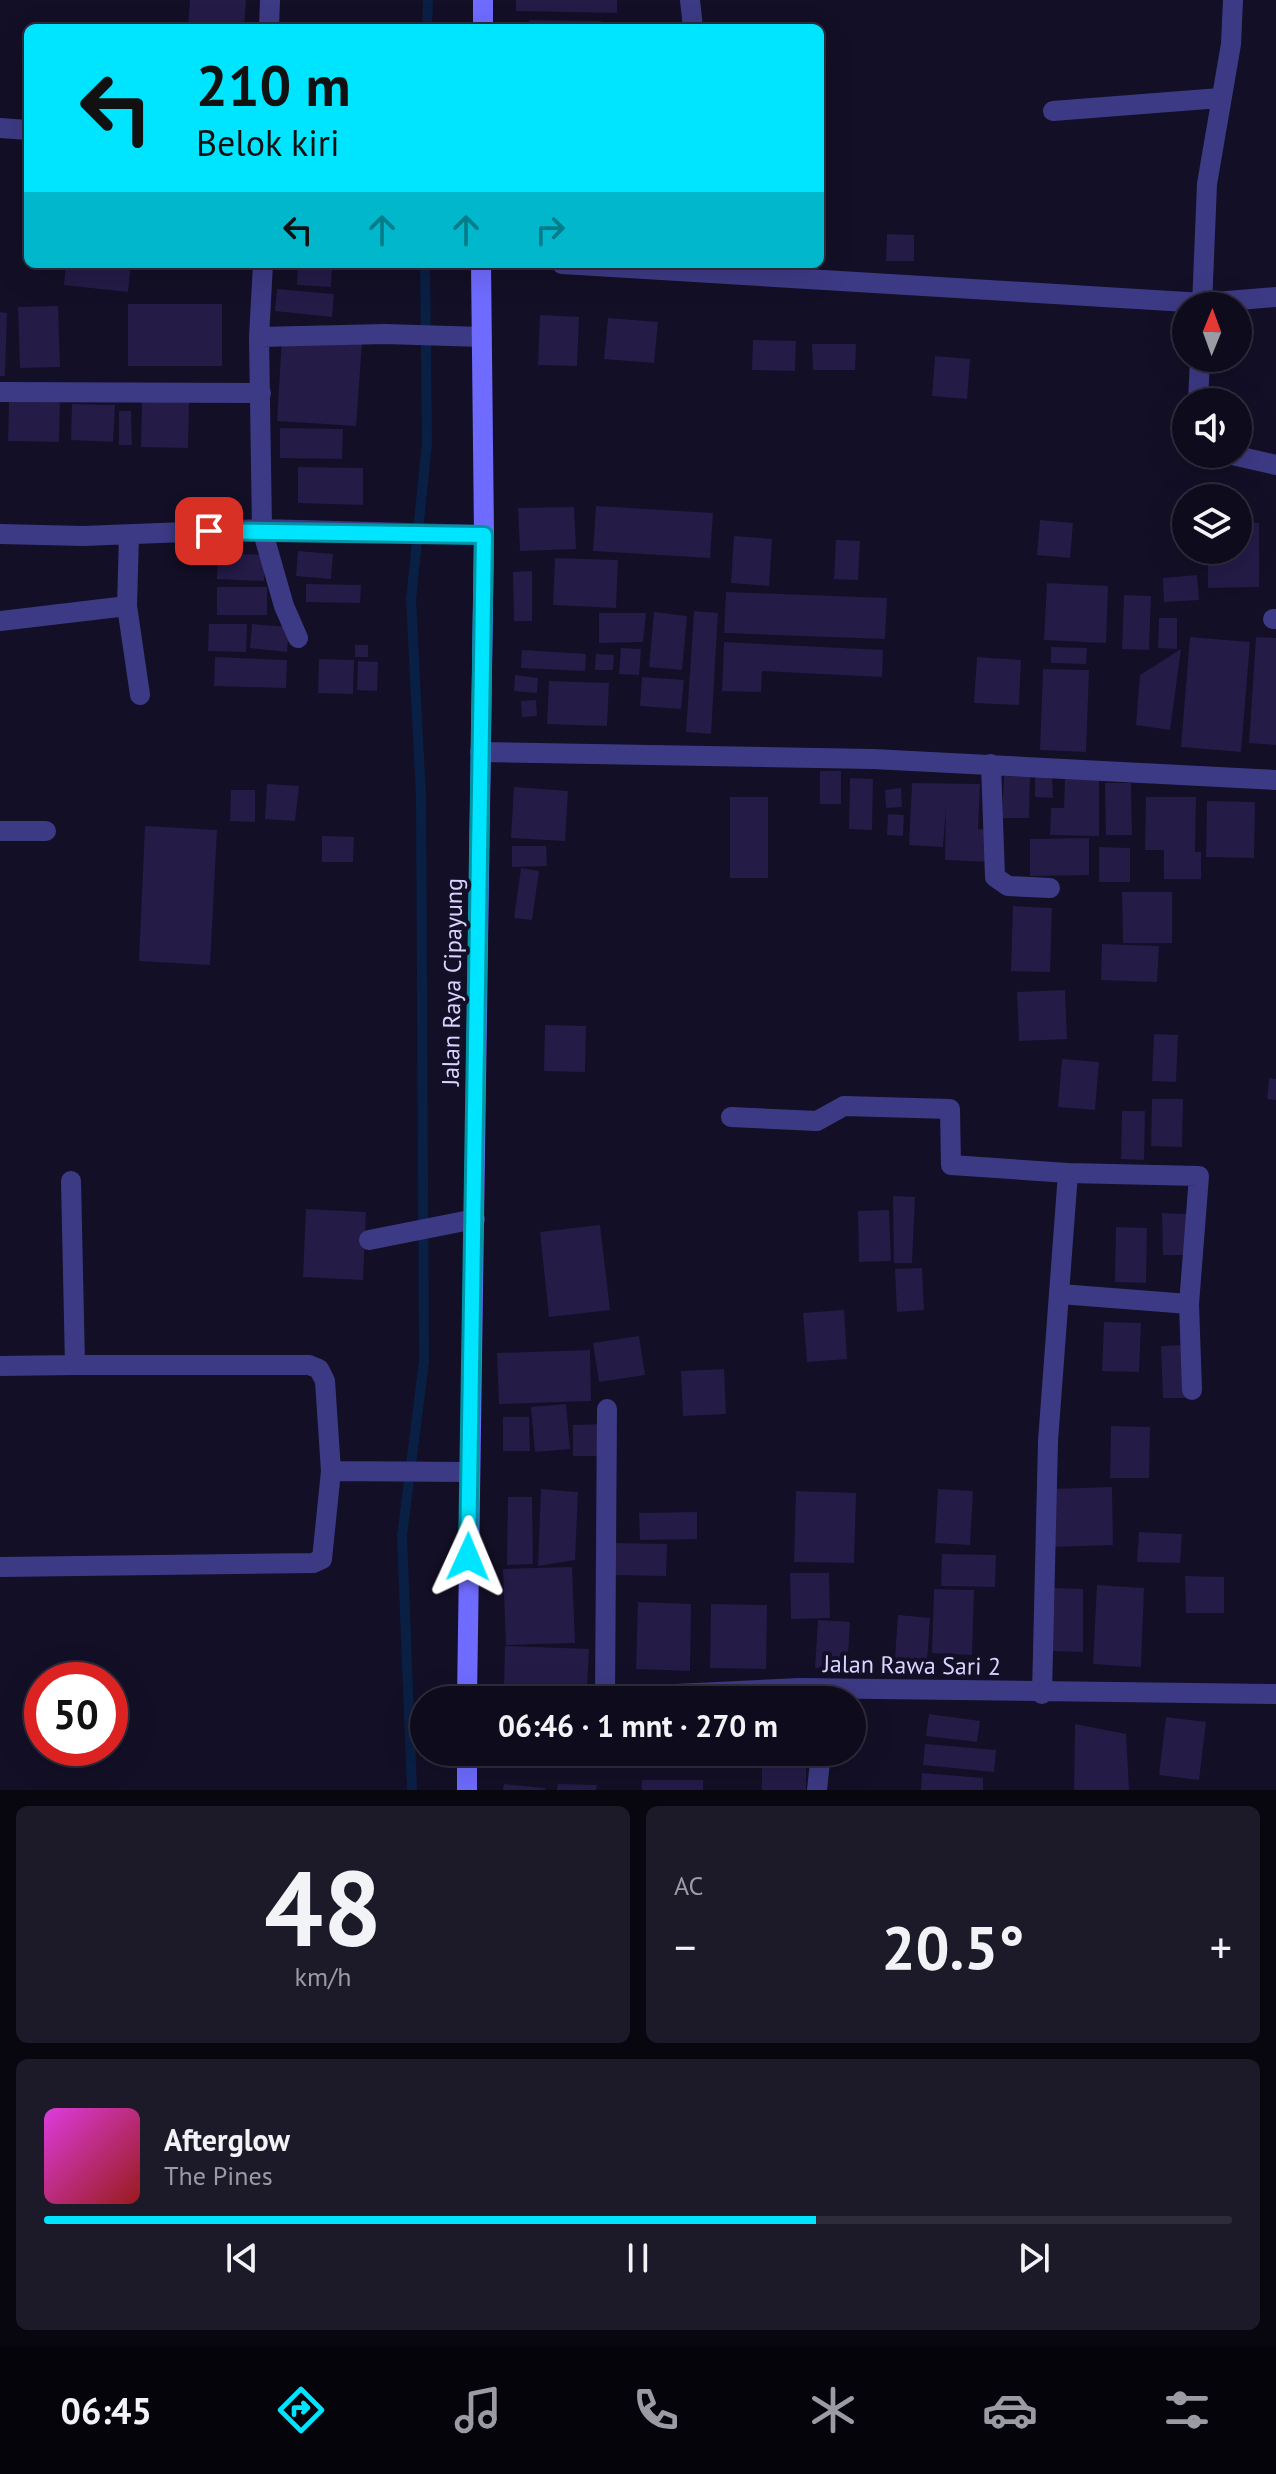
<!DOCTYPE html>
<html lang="id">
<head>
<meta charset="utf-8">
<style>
  body { margin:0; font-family:"PT Sans",sans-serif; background:#1c1929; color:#f1f3f6; height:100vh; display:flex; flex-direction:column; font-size:30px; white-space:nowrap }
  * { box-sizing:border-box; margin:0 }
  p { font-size:26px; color:#9b9ba3 }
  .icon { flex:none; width:44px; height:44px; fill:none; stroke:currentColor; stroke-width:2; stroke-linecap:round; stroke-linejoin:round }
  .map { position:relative; height:1790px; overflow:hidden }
  .sheet { display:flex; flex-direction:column; gap:16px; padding:16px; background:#08060f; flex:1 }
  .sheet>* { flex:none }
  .banner { position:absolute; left:24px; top:24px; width:800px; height:244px; border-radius:12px; box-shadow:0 8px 32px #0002,0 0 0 2px #2e2b3b; background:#00e5ff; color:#111; overflow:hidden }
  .needle { width:52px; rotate:1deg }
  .tools { position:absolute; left:1172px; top:292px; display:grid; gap:16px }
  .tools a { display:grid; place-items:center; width:80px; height:80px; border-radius:50%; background:#0e0b1c; box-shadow:0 8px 32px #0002,0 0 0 2px #2e2b3b; font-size:40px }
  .speed { position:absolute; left:24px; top:1662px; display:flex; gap:16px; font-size:40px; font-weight:700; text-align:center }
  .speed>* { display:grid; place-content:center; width:104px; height:104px; border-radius:50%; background:#0e0b1c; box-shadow:0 8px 32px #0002,0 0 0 2px #2e2b3b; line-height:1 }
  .speed .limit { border:12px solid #d22; background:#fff; color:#111 }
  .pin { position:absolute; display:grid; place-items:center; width:68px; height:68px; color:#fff; margin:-34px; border-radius:16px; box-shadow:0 4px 12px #0006 }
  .me { position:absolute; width:88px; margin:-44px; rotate:1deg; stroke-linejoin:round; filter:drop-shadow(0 0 6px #0008) }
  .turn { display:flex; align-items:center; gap:28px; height:168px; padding:0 40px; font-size:36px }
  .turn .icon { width:104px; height:104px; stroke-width:2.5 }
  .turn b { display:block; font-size:56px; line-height:68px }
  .lanes { display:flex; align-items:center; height:76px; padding:0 40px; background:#0003; justify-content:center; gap:40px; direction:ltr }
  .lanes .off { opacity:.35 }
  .big { font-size:60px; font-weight:800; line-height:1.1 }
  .sheet .tile { flex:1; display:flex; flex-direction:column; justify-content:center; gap:12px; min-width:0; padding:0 28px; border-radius:12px; background:#1c1929 }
  .sheet .dial { align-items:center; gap:0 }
  .dial b { font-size:104px; line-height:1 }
  .song { display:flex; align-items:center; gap:24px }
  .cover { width:96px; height:96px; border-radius:12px; background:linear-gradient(135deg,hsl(300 70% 55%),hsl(0 70% 35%)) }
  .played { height:8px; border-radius:4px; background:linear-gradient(90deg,#00e5ff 65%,#2e2b3b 65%) }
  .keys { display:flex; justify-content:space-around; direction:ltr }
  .heat { display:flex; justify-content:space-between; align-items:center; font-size:44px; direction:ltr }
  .sheet .tiles { flex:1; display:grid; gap:16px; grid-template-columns:1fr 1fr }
  .tile:last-child { grid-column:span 2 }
  .trip { position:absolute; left:410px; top:1686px; width:456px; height:80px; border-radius:40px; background:#0e0b1c; box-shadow:0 8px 32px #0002,0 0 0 2px #2e2b3b; font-weight:800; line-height:80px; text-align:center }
  .tabs { display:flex; height:128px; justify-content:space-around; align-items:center; background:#06040b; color:#9b9ba3 }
  .tabs .icon { width:56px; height:56px }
  .tabs .on { color:#00e5ff }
  .tabs b { font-size:36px; color:#f1f3f6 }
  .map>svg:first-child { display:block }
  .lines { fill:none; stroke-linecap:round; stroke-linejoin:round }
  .stream { stroke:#0a1f44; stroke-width:10 }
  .building { fill:#241b47 }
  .street { stroke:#3d3a85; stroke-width:20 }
  .secondary { stroke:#6f6bff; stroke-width:20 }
  .route-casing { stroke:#0095a6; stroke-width:20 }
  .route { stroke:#00e5ff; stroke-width:14 }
  .labels { text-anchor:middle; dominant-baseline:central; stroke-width:8; stroke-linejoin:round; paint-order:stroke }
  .street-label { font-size:24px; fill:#d9d4ff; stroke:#130f26 }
</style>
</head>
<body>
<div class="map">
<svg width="1276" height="1790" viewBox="0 0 1276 1790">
  <rect width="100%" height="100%" fill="#130f26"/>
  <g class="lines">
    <!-- stream -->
    <path class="stream" d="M427 28 428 0
      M412 1790 402 1536 424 1361 421 796 411 600 427 443 425 264"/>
  </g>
  <!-- building -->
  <path class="building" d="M190 0H246L244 28 188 27Z
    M516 0H617V13L516 11Z
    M529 20 601 21V28H529Z
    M887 234 914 235V261H886Z
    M66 264H131L128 292 64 285Z
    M274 264H288V269H274Z
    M298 264H332L331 287 297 285Z
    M277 289 334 294 332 317 275 311Z
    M128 304H222V366H128Z
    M58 306 60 367 20 368 18 307Z
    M0 312 7 313 5 376H0Z
    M540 315 579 317 577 366 538 365Z
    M608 318 658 322 654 363 604 359Z
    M282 338 362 343 356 426 277 421Z
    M753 340 796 341 795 371 752 370Z
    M812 344H856L855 370H813Z
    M935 356 970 359 967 399 932 396Z
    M9 401 60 402 59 442 8 441Z
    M142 401 189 402 188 448 141 447Z
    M72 404 115 405 113 442 71 440Z
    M119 411H131L132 445H119Z
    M280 428 343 429 342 459 280 458Z
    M298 467 363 468V505L298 503Z
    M596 506 713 513 710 558 593 551Z
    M574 507 576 549 520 551 518 508Z
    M1040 520 1073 523 1070 558 1037 555Z
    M1238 523H1259V587L1208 588V550H1238Z
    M734 536 772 539 769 586 731 583Z
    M836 540 860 541 858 580 834 579Z
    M298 551 333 554 331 579 296 576Z
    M218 553 265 555 264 581 217 579Z
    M555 558 618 560 616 608 553 605Z
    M532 571V621H514L513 572Z
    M1197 575 1199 600 1164 602 1163 578Z
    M1047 583 1108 586 1106 643 1044 640Z
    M306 584 361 585 360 603 306 602Z
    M217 587H267V615H217Z
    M726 592 887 598 885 639 724 633Z
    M1124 595 1151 596 1149 650 1122 649Z
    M694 611 718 613 711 734 686 732Z
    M654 612 687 616 682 670 649 667Z
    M599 613H646L643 642 599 643Z
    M1159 618H1177V649L1158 648Z
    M209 624H247L246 652 208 651Z
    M252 624 289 627 287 652 250 648Z
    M1190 637 1250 642 1241 752 1181 747Z
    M1256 637 1276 638V745L1249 743Z
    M724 642 883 650 882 677 762 671 761 692 722 691Z
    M355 645H368V657H355Z
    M1051 647 1087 648 1086 664 1051 663Z
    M621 648 641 649 639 675 619 674Z
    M1181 649 1170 730 1136 725 1140 675Z
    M522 650 586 654 585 671 521 668Z
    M596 654 614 655 613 670H595Z
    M215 657 287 660 286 688 214 686Z
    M977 657 1021 660 1019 705 974 703Z
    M319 659 354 660 353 694 318 693Z
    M358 661 378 662 377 691 357 690Z
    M1043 669 1089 670 1086 752 1040 750Z
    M515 675 538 678 537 693 514 691Z
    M642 677 684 680 681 709 640 706Z
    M549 681 609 683 607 726 547 724Z
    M536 700 537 716 522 717 521 701Z
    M820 771H841V804H820Z
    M1052 774 1053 798 1035 797V775Z
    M1004 776 1030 777 1029 818H1002Z
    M1065 776H1099V836L1050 835 1051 808H1064Z
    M850 778 873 779 872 830 849 829Z
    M912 783 980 784 978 829 992 830 991 862 945 860 946 808 943 847 909 845Z
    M1105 783H1131L1132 835H1106Z
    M267 784 299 786 295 821 265 819Z
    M514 787 568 791 565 841 511 838Z
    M901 788 902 807 886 808 885 790Z
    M231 790H255V822L230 821Z
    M730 797H768V878H730Z
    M1146 797H1196L1195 852H1201V879H1164V850H1145Z
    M1207 801 1255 802 1254 858 1206 857Z
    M888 814 904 815 903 836 887 835Z
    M145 826 217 830 210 965 139 961Z
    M322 836 354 837 353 862H322Z
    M1089 838V875L1030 876V839Z
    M512 846H546L547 866 512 867Z
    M1099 847 1130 848V882H1099Z
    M521 868 539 871 532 920 514 918Z
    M1122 892H1172V943H1123Z
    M1013 906 1052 908 1050 972 1011 971Z
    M1102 944 1159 946 1157 982 1101 980Z
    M1065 990 1067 1039 1019 1041 1017 992Z
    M545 1025 586 1026 585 1072 544 1071Z
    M1154 1034 1178 1035 1176 1082 1152 1081Z
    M1062 1059 1099 1062 1095 1110 1058 1107Z
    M1269 1078 1276 1079V1100L1267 1099Z
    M1152 1099H1183L1182 1147 1151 1146Z
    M1122 1111H1145L1144 1160 1121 1159Z
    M893 1196 915 1197 912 1263H894Z
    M306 1209 366 1212 363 1280 303 1277Z
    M889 1210 891 1261 859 1262 858 1211Z
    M1162 1213 1186 1214 1187 1255H1163Z
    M600 1225 610 1310 549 1317 540 1232Z
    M1116 1227 1147 1228 1146 1283 1115 1282Z
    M922 1268 924 1310 897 1312 895 1269Z
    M844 1310 847 1359 807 1362 803 1313Z
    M1104 1322 1141 1323 1139 1372 1102 1371Z
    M639 1336 645 1375 599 1382 593 1343Z
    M1183 1345 1185 1398H1163L1161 1346Z
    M590 1350 591 1401 499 1404 497 1353Z
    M724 1369 726 1414 683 1416 681 1371Z
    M566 1404 570 1449 535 1452 531 1407Z
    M503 1417H529L530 1451H503Z
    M603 1424V1456H573V1425Z
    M1111 1426 1150 1427 1149 1478H1110Z
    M1112 1487 1113 1545 1053 1547 1052 1489Z
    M541 1489 578 1492 575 1560 538 1566Z
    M938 1489 973 1491 970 1545 935 1543Z
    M796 1491 856 1493 854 1563 794 1562Z
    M508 1497H532L533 1564 507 1565Z
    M697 1512V1539L640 1540 639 1513Z
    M1139 1532 1182 1534 1180 1563 1137 1562Z
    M615 1543 667 1544 666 1576 615 1575Z
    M942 1554 996 1555 995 1587 941 1586Z
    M572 1567 575 1643 506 1645 503 1569Z
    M790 1573H829L830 1618 791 1619Z
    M1185 1576 1224 1577V1613H1186Z
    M1097 1585 1144 1588 1141 1667 1093 1664Z
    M1052 1588 1083 1589V1652L1052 1651Z
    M934 1589 974 1590 972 1655 932 1653Z
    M638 1602 691 1604 690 1671 636 1669Z
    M711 1604 767 1605 766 1669 710 1668Z
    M898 1615 930 1618 926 1674 894 1672Z
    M818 1620 850 1622 847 1670 815 1668Z
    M505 1646 589 1649 587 1690 504 1686Z
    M929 1714 980 1721 977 1742 926 1736Z
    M1166 1717 1206 1722 1199 1780 1159 1775Z
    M1075 1724 1126 1734 1129 1790H1074Z
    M925 1744 996 1750 994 1772 923 1765Z
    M762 1765H806V1790H762Z
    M922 1773 983 1778V1790H921Z
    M642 1780H703V1790H642Z
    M504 1784 545 1788V1790H503Z
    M558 1784 597 1785 596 1790H557Z"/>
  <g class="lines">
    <!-- street -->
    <path class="street" d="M690 0 693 28
      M269 28 270 0
      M1053 111 1220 98
      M0 128 28 130
      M263 264 259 337 262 529 484 535
      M562 264 1203 303 1276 297
      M1202 306 1207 184 1231 44 1233 0
      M259 337 385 334 482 337
      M0 392 261 393
      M1198 402 1200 358
      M1228 454 1276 465
      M0 534 83 536 262 529 284 606 298 638
      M127 606 129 535
      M1273 619H1276
      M0 621 127 606 140 695
      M480 752 873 759 1276 780
      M991 764 995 877 1008 886 1050 888
      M0 831H46
      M731 1117 817 1121 844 1106 950 1109 951 1165 1068 1173 1199 1176 1189 1304 1192 1390
      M369 1240 475 1219
      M1060 1294 1189 1304
      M0 1366 75 1365
      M331 1471 469 1472
      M0 1567 313 1563 322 1559 331 1471 325 1381 319 1369 309 1365H75L71 1181
      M1042 1694 1048 1441 1068 1173
      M605 1697 607 1409
      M548 1700 799 1688 1276 1694
      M817 1790 821 1752"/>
    <!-- secondary -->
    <path class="secondary" d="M483 28V0
      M467 1700 484 535 481 264
      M467 1752V1790"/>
  </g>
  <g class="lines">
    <!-- route casing -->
    <g class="route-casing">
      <path id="route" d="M209 531 484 535 468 1557"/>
    </g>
    <!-- route -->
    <use href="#route" class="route"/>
  </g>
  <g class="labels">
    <!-- street labels -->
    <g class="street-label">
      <text transform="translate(452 982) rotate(-89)">Jalan Raya Cipayung</text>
      <text transform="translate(912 1665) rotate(1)">Jalan Rawa Sari 2</text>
    </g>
  </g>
</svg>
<div class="tools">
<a><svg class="needle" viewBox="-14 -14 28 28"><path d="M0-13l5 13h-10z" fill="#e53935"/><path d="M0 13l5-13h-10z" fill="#9b9ba3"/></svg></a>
<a><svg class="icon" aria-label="sound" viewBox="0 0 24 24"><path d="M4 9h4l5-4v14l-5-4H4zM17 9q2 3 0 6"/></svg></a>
<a><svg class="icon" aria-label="layers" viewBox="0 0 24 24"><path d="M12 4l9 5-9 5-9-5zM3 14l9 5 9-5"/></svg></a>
</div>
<div class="speed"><div class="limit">50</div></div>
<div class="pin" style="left:209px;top:531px;background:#d93025"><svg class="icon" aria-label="arrive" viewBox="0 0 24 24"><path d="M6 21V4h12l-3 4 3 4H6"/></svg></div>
<svg class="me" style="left:468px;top:1557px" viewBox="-20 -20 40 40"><path d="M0-17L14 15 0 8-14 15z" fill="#00e5ff" stroke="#fff" stroke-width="4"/></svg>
<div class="trip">06:46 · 1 mnt · 270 m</div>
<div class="banner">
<div class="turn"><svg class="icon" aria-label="left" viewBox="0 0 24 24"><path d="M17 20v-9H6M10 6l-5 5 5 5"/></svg><div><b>210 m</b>Belok kiri</div></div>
<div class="lanes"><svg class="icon" aria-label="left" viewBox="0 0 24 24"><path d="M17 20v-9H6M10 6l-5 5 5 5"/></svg><svg class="icon off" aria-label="ahead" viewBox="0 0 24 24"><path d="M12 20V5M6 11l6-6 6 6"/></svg><svg class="icon off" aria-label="ahead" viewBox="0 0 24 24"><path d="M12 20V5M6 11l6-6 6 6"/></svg><svg class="icon off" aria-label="right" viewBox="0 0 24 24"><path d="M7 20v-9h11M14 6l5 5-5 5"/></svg></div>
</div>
</div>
<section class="sheet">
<div class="tiles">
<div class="tile dial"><b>48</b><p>km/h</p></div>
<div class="tile"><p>AC</p>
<div class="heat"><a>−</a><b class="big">20.5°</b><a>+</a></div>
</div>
<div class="tile">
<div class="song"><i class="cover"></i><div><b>Afterglow</b><p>The Pines</p></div></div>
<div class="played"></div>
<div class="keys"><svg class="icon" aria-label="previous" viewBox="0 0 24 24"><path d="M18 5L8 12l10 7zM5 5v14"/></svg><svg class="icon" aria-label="pause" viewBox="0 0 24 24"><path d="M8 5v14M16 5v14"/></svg><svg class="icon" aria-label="next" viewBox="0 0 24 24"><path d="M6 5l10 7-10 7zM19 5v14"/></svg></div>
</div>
</div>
</section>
<nav class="tabs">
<b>06:45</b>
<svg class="icon on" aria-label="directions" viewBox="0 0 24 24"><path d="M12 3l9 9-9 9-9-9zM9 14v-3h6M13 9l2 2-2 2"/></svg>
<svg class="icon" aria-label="music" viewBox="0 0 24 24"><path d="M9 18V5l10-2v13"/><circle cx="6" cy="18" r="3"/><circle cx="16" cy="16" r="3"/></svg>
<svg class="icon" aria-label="phone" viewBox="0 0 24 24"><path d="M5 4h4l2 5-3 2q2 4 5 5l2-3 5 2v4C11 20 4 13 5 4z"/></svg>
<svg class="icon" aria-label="climate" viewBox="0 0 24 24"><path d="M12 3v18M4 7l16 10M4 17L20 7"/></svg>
<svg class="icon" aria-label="car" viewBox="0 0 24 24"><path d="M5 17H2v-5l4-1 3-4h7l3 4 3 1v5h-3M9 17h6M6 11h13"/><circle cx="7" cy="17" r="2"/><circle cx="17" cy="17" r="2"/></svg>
<svg class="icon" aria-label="filters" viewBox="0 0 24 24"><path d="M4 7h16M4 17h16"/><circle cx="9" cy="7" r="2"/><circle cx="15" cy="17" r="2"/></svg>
</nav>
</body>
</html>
